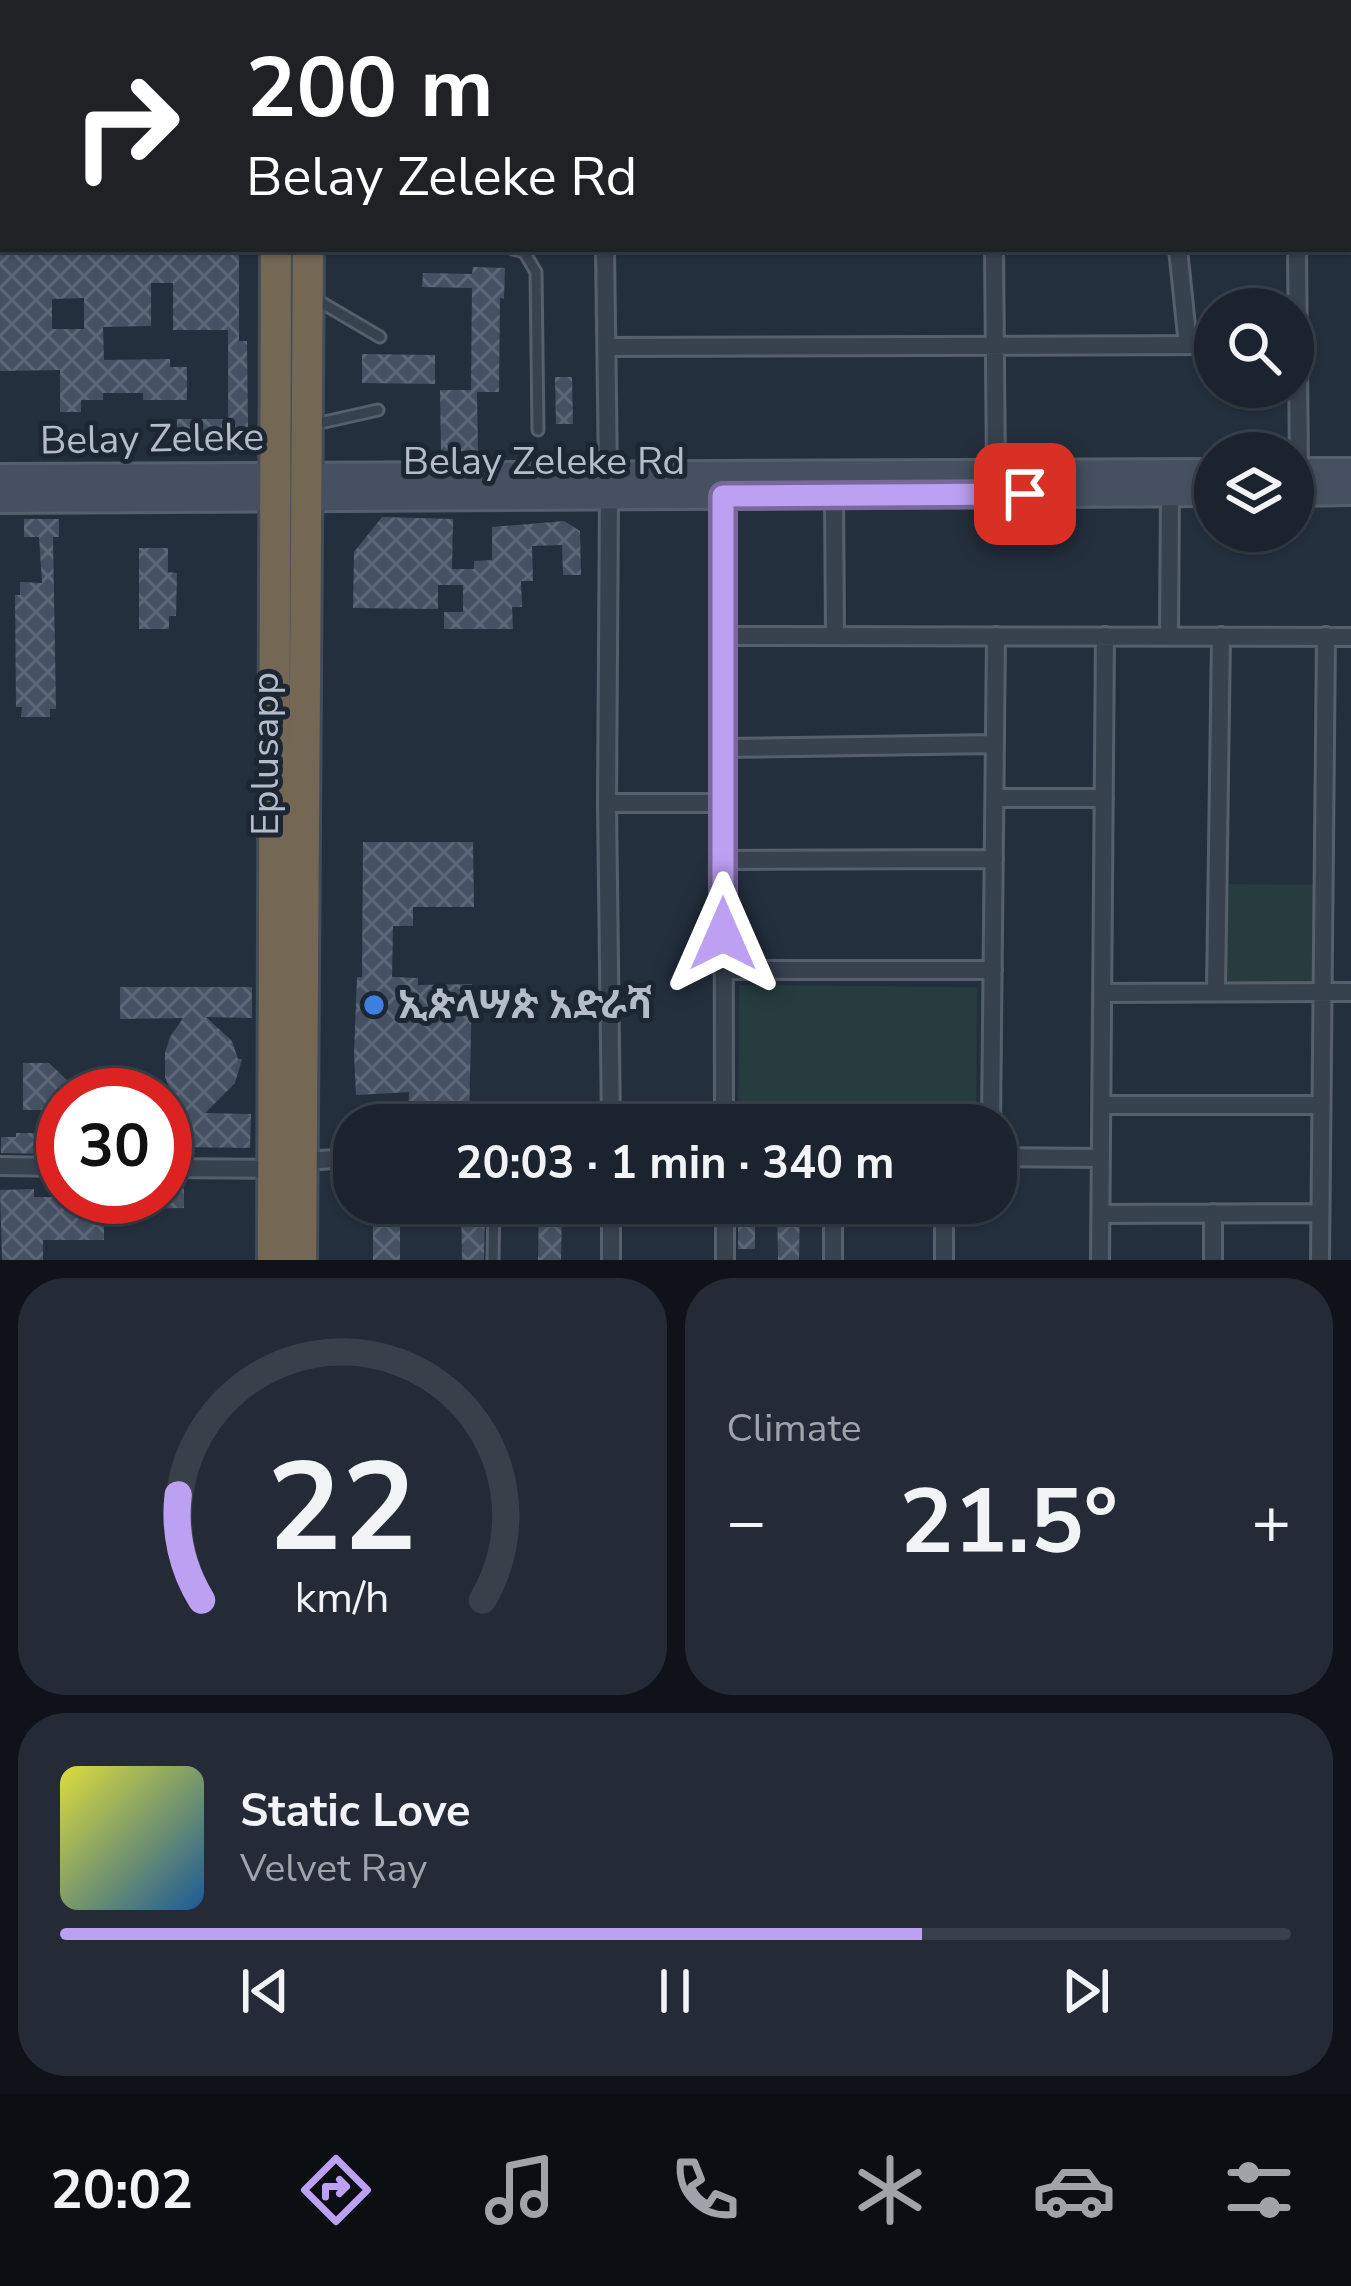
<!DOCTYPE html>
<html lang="en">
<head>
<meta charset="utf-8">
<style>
  body { margin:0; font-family:"Nunito Sans","Noto Sans Ethiopic",sans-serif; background:#242b36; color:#f1f3f6; height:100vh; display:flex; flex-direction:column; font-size:45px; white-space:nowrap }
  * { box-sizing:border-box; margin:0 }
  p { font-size:39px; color:#a0a4aa }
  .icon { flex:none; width:66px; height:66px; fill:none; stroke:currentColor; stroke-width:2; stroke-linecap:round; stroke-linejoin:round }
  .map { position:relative; height:1260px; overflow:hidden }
  .side { display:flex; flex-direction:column; gap:18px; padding:18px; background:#0f1319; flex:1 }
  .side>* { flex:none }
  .hud { position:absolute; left:0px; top:0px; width:1353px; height:252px; box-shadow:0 3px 9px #0004,0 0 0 3px #39404a; background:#202124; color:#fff; overflow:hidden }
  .tools { position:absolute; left:1194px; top:288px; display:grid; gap:24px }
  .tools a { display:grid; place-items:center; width:120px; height:120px; border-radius:50%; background:#1b232e; box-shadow:0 3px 9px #0004,0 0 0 3px #39404a; font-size:60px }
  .speed { position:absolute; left:36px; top:1068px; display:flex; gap:24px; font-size:60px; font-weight:700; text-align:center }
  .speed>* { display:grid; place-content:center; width:156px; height:156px; border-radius:50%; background:#1b232e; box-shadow:0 3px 9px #0004,0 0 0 3px #39404a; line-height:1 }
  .speed .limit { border:18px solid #d22; background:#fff; color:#111 }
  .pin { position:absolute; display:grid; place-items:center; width:102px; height:102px; color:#fff; margin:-51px; border-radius:24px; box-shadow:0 6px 18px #0006 }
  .me { position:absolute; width:132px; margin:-66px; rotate:0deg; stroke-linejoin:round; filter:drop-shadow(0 0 9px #0008) }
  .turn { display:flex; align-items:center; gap:42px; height:252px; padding:0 48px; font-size:54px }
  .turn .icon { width:156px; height:156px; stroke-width:2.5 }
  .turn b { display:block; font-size:84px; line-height:102px }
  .big { font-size:90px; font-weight:700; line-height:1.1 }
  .side .widget { flex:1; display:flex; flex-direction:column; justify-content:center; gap:18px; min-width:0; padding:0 42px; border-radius:48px; background:#242b36 }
  .side .dial { align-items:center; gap:0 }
  .dial svg { height:312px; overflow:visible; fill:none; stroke:#39404a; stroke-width:7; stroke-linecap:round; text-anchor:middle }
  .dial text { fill:#f1f3f6; stroke:none }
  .song { display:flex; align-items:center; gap:36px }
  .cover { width:144px; height:144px; border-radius:18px; background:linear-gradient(135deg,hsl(60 70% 55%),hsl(210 70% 35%)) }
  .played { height:12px; border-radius:6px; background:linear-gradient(90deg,#bca0f2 70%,#39404a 70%) }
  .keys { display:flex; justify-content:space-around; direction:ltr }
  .heat { display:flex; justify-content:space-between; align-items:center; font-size:66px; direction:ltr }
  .side .tiles { flex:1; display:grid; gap:18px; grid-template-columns:1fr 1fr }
  .widget:last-child { grid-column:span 2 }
  .trip { position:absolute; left:333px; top:1104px; width:684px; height:120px; border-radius:48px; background:#1b232e; box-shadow:0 3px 9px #0004,0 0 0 3px #39404a; font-weight:700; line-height:120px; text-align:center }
  .dock { display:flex; height:192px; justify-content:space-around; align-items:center; background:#0b0e12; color:#a0a4aa }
  .dock .icon { width:84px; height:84px }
  .dock .selected { color:#bca0f2 }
  .dock b { font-size:54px; color:#f1f3f6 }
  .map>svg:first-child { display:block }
  .grass { fill:#263c3f }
  .building { fill:url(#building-cross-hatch); fill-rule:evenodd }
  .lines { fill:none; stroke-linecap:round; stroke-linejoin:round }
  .lane-casing { stroke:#565f6c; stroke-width:15 }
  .street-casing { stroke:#565f6c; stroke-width:22 }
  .secondary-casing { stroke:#565f6c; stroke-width:30 }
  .highway-casing { stroke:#434c59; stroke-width:36 }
  .path { stroke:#44595c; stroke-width:3; stroke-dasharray:9 9; stroke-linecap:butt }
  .lane { stroke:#38414e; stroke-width:9 }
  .street { stroke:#38414e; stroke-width:16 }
  .secondary { stroke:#465061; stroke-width:24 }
  .highway { stroke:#746855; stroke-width:30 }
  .route-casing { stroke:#7a689d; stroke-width:30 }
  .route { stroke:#bca0f2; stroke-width:21 }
  .shop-dot { fill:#3f7fe0; stroke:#1d2633; stroke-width:4.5 }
  .labels { text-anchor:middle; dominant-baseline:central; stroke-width:10; stroke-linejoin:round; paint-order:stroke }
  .street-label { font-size:39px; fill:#b4bcc9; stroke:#1d2633 }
  .poi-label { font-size:39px; font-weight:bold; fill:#b4bcc9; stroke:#1d2633; text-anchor:start }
</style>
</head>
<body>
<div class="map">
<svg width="1351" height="1260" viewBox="0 0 1351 1260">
  <defs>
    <pattern id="building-cross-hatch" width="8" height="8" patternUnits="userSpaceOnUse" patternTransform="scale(3)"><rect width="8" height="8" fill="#455162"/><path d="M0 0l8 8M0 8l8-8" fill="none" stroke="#5d6877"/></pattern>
  </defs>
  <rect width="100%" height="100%" fill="#242f3e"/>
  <!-- grass -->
  <path class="grass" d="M1226 884 1317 885 1316 985 1225 984Z
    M739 985 977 987 976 1125H738Z"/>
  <!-- building -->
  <path class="building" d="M0 249H239V341H247L248 427 236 439H177V419H228V330H173V283H151V326L103 327 104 360 170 359V367H187V400H143V393H103V400H81V412H60V370L0 371ZM84 298V329H52V299Z
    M473 267 505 268 504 299 500 298 499 392H477L478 451H441L440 390H471L472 288 422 287 423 273 472 274Z
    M362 354 435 355V384L362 383Z
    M555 377H572L573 424H556Z
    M382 517 453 519 452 569H474V561L492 560V527L564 521 580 531 581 575H563L562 545 532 546 533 581H521L522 607H512L513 629H444V612H463V585H438V609L353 608 354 552Z
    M24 519H59V537H53L56 709H50V717H21L22 707H16L15 595H20V582L42 583 39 537H24Z
    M139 548H168V572L177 573 176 616H169V629H139Z
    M363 842H473L474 907H413V926H393L392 977 418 978V985L472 984 469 1125H408L409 1092 356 1095 354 1054 357 977H362Z
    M120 987H252V1018L206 1017 232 1041 238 1059H242L235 1083 205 1113 251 1114 250 1148 181 1147V1134H174L175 1102 165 1077V1053L170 1037 183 1018 120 1019Z
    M23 1063H49L68 1081 63 1110H23Z
    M16 1133H63V1154L1 1153V1137H16Z
    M165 1188H184V1208L104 1209V1240H43V1260H2L0 1190 34 1189V1197H165Z
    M461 1203H485L484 1260H462Z
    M539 1203H562L561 1260H538Z
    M777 1203H800L799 1260H778Z
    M738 1204H755V1249H738Z
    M373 1205H400V1260H373Z"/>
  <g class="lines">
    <!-- lane casing -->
    <g class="lane-casing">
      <path id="lane" d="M513 249 524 252 536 272 538 430
        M312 297 380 337
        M311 425 378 410
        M493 1260 494 1203"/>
    </g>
    <!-- street casing -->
    <g class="street-casing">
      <path id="street" d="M1029 0V3
        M1269 0V3
        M1161 3V0
        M605 249 608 473
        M994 249 996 472
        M1178 249 1188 345
        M1297 249 1299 471
        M607 347 1215 345
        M834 495 835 635
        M723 496 724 1125
        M609 497 607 803 611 1125
        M1169 635 1170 493
        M723 636 1351 637
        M722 748 995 744
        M995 798H1104
        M607 803H722
        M723 860 994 859
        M723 970H993
        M1216 991 1221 636
        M1102 993 1351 992
        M1102 1105H1321
        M991 1125 996 636
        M996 1157 1101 1158
        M0 1166 63 1167
        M165 1168 273 1169 301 1161 354 1158
        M725 1203V1260
        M1101 1214 1320 1213
        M611 1260V1203
        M833 1260V1203
        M944 1260V1203
        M1100 1260 1105 636
        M1213 1260V1213
        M1320 1260 1326 636"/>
    </g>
    <!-- secondary casing -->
    <g class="secondary-casing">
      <path id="secondary" d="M1293 471H1351
        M0 477 1215 472
        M1293 493 1351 492
        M0 500 1215 493"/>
    </g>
    <!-- highway casing -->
    <g class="highway-casing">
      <path id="highway" d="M307 0V3
        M277 3V0
        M273 1260 276 249
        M301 1260 308 249"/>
    </g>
    <!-- path -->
    <path class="path" d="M609 3 610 0
      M866 3V0"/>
    <!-- lane -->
    <use href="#lane" class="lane"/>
    <!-- street -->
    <use href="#street" class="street"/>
    <!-- secondary -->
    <use href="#secondary" class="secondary"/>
    <!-- highway -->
    <use href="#highway" class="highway"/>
  </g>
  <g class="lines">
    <!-- route casing -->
    <g class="route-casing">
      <path id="route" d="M723 934V496L1025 494"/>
    </g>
    <!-- route -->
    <use href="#route" class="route"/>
  </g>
  <!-- markers -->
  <circle class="shop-dot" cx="374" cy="1005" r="12"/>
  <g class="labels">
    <!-- street labels -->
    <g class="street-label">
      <text transform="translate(152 439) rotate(-1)">Belay Zeleke</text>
      <text x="544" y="461">Belay Zeleke Rd</text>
      <text transform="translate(265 754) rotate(-90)">Eplusapp</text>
    </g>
    <!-- poi labels -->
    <g class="poi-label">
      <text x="398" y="1005">ኢጵላሣጵ አድራሻ</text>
    </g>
  </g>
</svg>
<div class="tools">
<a><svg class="icon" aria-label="search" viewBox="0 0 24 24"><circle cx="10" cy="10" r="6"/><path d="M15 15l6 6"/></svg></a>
<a><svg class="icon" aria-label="layers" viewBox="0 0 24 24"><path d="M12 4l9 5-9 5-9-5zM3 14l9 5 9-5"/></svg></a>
</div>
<div class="speed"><div class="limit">30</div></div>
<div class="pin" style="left:1025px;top:494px;background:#d93025"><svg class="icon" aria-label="arrive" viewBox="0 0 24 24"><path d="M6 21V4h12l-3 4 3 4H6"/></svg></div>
<svg class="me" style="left:723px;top:934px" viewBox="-20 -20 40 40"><path d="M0-17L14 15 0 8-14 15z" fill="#bca0f2" stroke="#fff" stroke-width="4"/></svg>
<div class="trip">20:03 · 1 min · 340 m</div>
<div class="hud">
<div class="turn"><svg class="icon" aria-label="right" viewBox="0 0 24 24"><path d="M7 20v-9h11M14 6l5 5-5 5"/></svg><div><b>200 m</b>Belay Zeleke Rd</div></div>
</div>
</div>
<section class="side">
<div class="tiles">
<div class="widget dial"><svg viewBox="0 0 100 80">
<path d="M14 69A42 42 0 1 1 86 69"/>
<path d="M14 69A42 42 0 0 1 8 42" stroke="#bca0f2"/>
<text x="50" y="56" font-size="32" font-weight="700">22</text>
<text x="50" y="72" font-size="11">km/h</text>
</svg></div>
<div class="widget"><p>Climate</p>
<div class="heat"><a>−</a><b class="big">21.5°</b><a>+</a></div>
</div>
<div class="widget">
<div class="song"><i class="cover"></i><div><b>Static Love</b><p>Velvet Ray</p></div></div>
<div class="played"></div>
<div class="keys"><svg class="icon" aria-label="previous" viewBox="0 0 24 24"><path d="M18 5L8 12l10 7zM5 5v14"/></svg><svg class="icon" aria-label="pause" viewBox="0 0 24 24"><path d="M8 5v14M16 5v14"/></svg><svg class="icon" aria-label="next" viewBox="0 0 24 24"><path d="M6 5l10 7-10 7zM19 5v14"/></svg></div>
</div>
</div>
</section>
<nav class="dock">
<b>20:02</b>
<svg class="icon selected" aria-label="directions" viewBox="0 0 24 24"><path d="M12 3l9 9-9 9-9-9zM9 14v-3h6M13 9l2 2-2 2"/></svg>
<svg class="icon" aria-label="music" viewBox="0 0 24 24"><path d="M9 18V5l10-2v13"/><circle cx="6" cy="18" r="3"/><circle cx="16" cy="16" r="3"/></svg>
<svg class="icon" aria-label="phone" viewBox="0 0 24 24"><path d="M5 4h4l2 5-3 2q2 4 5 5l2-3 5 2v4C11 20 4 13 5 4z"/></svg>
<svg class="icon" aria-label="climate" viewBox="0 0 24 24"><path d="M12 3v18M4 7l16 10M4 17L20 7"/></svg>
<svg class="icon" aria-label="car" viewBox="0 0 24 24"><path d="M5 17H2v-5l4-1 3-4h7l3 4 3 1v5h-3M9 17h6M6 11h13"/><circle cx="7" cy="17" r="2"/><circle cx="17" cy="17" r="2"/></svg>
<svg class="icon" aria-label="filters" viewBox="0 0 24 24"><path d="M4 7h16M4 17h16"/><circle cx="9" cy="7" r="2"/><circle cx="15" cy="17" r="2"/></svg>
</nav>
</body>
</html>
